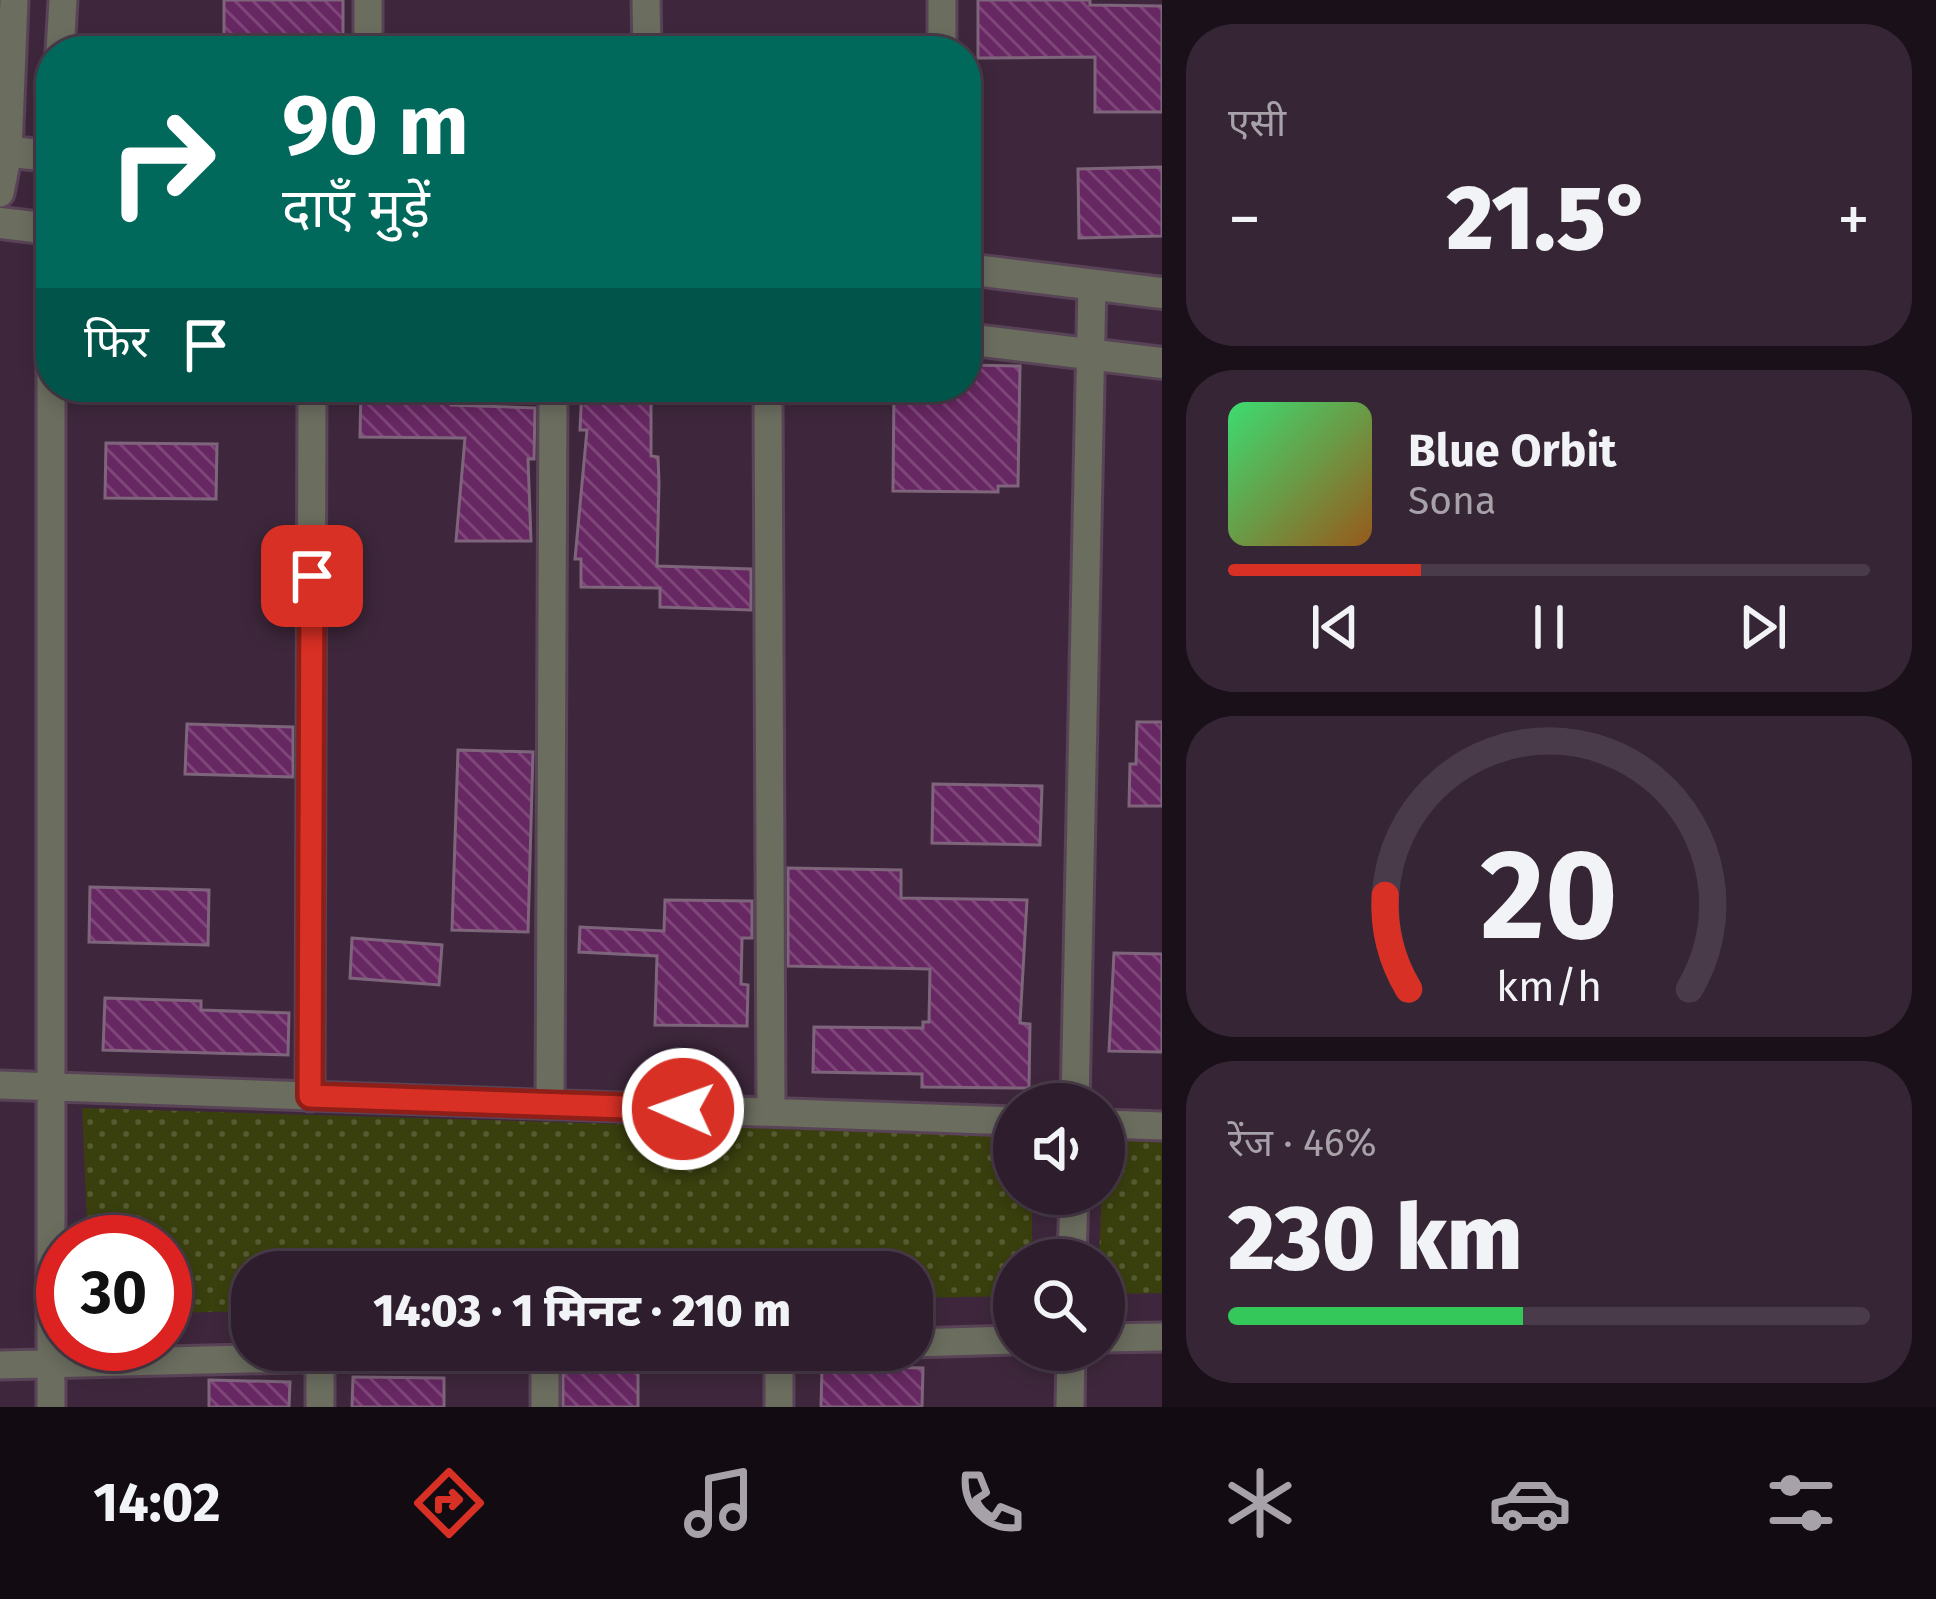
<!DOCTYPE html>
<html lang="hi">
<head>
<meta charset="utf-8">
<style>
  body { margin:0; font-family:"Fira Sans","Noto Sans Devanagari",sans-serif; background:#362635; color:#f1f3f6; height:100vh; display:flex; flex-direction:column; font-size:45px; white-space:nowrap }
  * { box-sizing:border-box; margin:0 }
  p { font-size:39px; color:#a7a2aa }
  .icon { flex:none; width:66px; height:66px; fill:none; stroke:currentColor; stroke-width:2; stroke-linecap:round; stroke-linejoin:round }
  .map { position:relative; flex:1; overflow:hidden }
  .sheet { display:flex; flex-direction:column; gap:24px; padding:24px; background:#191019; width:774px }
  .sheet>* { flex:none }
  .top-card { position:absolute; left:36px; top:36px; width:945px; height:366px; border-radius:48px; box-shadow:0 6px 18px #0003,0 0 0 3px #493b49; background:#00695c; color:#fff; overflow:hidden }
  .controls { position:absolute; left:993px; top:1083px; display:grid; gap:24px }
  .controls a { display:grid; place-items:center; width:132px; height:132px; border-radius:50%; background:#2e1d2d; box-shadow:0 6px 18px #0003,0 0 0 3px #493b49; font-size:60px }
  .speed { position:absolute; left:36px; top:1215px; display:flex; gap:24px; font-size:60px; font-weight:700; text-align:center }
  .speed>* { display:grid; place-content:center; width:156px; height:156px; border-radius:50%; background:#2e1d2d; box-shadow:0 6px 18px #0003,0 0 0 3px #493b49; line-height:1 }
  .speed .limit { border:18px solid #d22; background:#fff; color:#111 }
  .pin { position:absolute; display:grid; place-items:center; width:102px; height:102px; color:#fff; margin:-51px; border-radius:24px; box-shadow:0 6px 18px #0006 }
  .me { position:absolute; width:132px; margin:-66px; rotate:272deg; stroke-linejoin:round; filter:drop-shadow(0 0 9px #0008) }
  .turn { display:flex; align-items:center; gap:42px; height:252px; padding:0 48px; font-size:54px }
  .turn .icon { width:156px; height:156px; stroke-width:2.5 }
  .turn b { display:block; font-size:84px; line-height:102px }
  .then { display:flex; align-items:center; height:114px; padding:0 48px; background:#0003; gap:24px; font-size:45px }
  .big { font-size:90px; font-weight:800; line-height:1.1 }
  .sheet .widget { flex:1; display:flex; flex-direction:column; justify-content:center; gap:18px; min-width:0; padding:0 42px; border-radius:48px; background:#362635 }
  .sheet .dial { align-items:center; gap:0 }
  .dial svg { height:312px; overflow:visible; fill:none; stroke:#493b49; stroke-width:7; stroke-linecap:round; text-anchor:middle }
  .dial text { fill:#f1f3f6; stroke:none }
  .song { display:flex; align-items:center; gap:36px }
  .cover { width:144px; height:144px; border-radius:18px; background:linear-gradient(135deg,hsl(140 70% 55%),hsl(30 70% 35%)) }
  .played { height:12px; border-radius:6px; background:linear-gradient(90deg,#d93025 30%,#493b49 30%) }
  .keys { display:flex; justify-content:space-around; direction:ltr }
  .heat { display:flex; justify-content:space-between; align-items:center; font-size:66px; direction:ltr }
  .charge { height:18px; border-radius:9px; background:linear-gradient(90deg,#34c759 46%,#493b49 0) }
  .trip { position:absolute; left:231px; top:1251px; width:702px; height:120px; border-radius:48px; background:#2e1d2d; box-shadow:0 6px 18px #0003,0 0 0 3px #493b49; font-weight:800; line-height:120px; text-align:center }
  .dock { display:flex; height:192px; justify-content:space-around; align-items:center; background:#120c12; color:#a7a2aa }
  .dock .icon { width:84px; height:84px }
  .dock .on { color:#d93025 }
  .dock b { font-size:54px; color:#f1f3f6 }
  main { display:flex; flex:1; min-height:0 }
  .map>svg:first-child { display:block }
  .park { fill:url(#park-dots) }
  .building { fill:url(#building-back-hatch); stroke:#7f657c; stroke-width:3 }
  .lines { fill:none; stroke-linecap:round; stroke-linejoin:round }
  .minor-casing { stroke:#594356; stroke-width:33 }
  .tertiary-casing { stroke:#594356; stroke-width:36 }
  .minor { stroke:#6b6d5f; stroke-width:27 }
  .tertiary { stroke:#6b6d5f; stroke-width:30 }
  .route-casing { stroke:#8d1f18; stroke-width:30 }
  .route { stroke:#d93025; stroke-width:21 }
</style>
</head>
<body>
<main>
<div class="map">
<svg width="1162" height="1407" viewBox="0 0 1162 1407">
  <defs>
    <pattern id="park-dots" width="8" height="8" patternUnits="userSpaceOnUse" patternTransform="scale(3)"><rect width="8" height="8" fill="#3a3f0e"/><path d="M2 2h.1M6 6h.1" fill="none" stroke="#575b32" stroke-width="1.8" stroke-linecap="round"/></pattern>
    <pattern id="building-back-hatch" width="6" height="6" patternUnits="userSpaceOnUse" patternTransform="scale(3)"><rect width="6" height="6" fill="#672762"/><path d="M-1 5l2 2M0 0l6 6M5-1l2 2" fill="none" stroke="#7e4679"/></pattern>
  </defs>
  <rect width="100%" height="100%" fill="#3e273c"/>
  <!-- park -->
  <path class="park" d="M82 1108 1014 1136V1194H1032V1260H1014V1296L912 1298V1272H252V1311L165 1313V1242H88Z
    M1104 1138 1162 1140V1293L1104 1294V1260H1099Z"/>
  <!-- building -->
  <path class="building" d="M224 0H343V38L224 36Z
    M978 0H1090V5L1162 6V112H1095V57L978 58Z
    M1162 167V236L1079 238 1078 169Z
    M966 365 1020 366 1018 486H998V492L893 491 894 387H966Z
    M361 387H451V405L535 408 534 459H528L531 541H456L465 438 360 437Z
    M582 387H651V456L658 457 659 483 657 566 751 569V610L660 607V588L581 587V559H575L587 430H580Z
    M106 443 217 444 216 499 105 498Z
    M1137 722H1162V806H1129L1130 764H1136Z
    M187 724 293 727V777L185 774Z
    M458 750 533 752 528 932 452 930Z
    M933 784 1042 786 1040 845 932 843Z
    M788 868 901 870V898L1027 900 1020 1023 1030 1024 1029 1088 922 1087V1074L813 1072 814 1027 923 1028V1022H929L930 969 788 966Z
    M90 887 209 890 208 945 89 942Z
    M665 900 752 901V938H742L741 984 748 985 747 1026 655 1025 657 956 579 952 580 927 664 931Z
    M352 938 442 945 439 985 350 978Z
    M1114 953 1162 954V1052L1109 1051Z
    M105 998 201 1001V1010L289 1013 288 1055 103 1050Z
    M822 1366 923 1368 922 1407H821Z
    M563 1370 638 1371V1407H563Z
    M353 1377 444 1378V1407H352Z
    M209 1380 290 1382 289 1407H209Z"/>
  <g class="lines">
    <!-- minor casing -->
    <g class="minor-casing">
      <path id="minor" d="M646 0 647 51
        M60 51 63 0
        M368 51V0
        M942 51V0
        M0 193 8 152 14 0
        M768 387 771 1112
        M0 1085 1014 1121
        M310 1097 312 387
        M1075 1104 1092 284
        M550 1105 553 387
        M1104 1124 1162 1126
        M1072 1260 1074 1194
        M1104 1338 1162 1337
        M912 1343 1014 1340
        M545 1352V1407
        M320 1357V1407
        M0 1365 624 1350
        M51 1407V203
        M779 1407V1350
        M1070 1407 1071 1350"/>
    </g>
    <!-- tertiary casing -->
    <g class="tertiary-casing">
      <path id="tertiary" d="M0 151 51 156
        M0 223 51 229
        M966 269 1162 293
        M966 339 1162 363"/>
    </g>
    <!-- minor -->
    <use href="#minor" class="minor"/>
    <!-- tertiary -->
    <use href="#tertiary" class="tertiary"/>
  </g>
  <g class="lines">
    <!-- route casing -->
    <g class="route-casing">
      <path id="route" d="M312 576 310 1096 683 1109"/>
    </g>
    <!-- route -->
    <use href="#route" class="route"/>
  </g>
</svg>
<div class="controls">
<a><svg class="icon" aria-label="sound" viewBox="0 0 24 24"><path d="M4 9h4l5-4v14l-5-4H4zM17 9q2 3 0 6"/></svg></a>
<a><svg class="icon" aria-label="search" viewBox="0 0 24 24"><circle cx="10" cy="10" r="6"/><path d="M15 15l6 6"/></svg></a>
</div>
<div class="speed"><div class="limit">30</div></div>
<div class="pin" style="left:312px;top:576px;background:#d93025"><svg class="icon" aria-label="arrive" viewBox="0 0 24 24"><path d="M6 21V4h12l-3 4 3 4H6"/></svg></div>
<svg class="me" style="left:683px;top:1109px" viewBox="-20 -20 40 40"><circle r="17" fill="#d93025" stroke="#fff" stroke-width="3"/><path d="M0-11L8 9 0 5-8 9z" fill="#fff"/></svg>
<div class="trip">14:03 · 1 मिनट · 210 m</div>
<div class="top-card">
<div class="turn"><svg class="icon" aria-label="right" viewBox="0 0 24 24"><path d="M7 20v-9h11M14 6l5 5-5 5"/></svg><div><b>90 m</b>दाएँ मुड़ें</div></div>
<div class="then">फिर<svg class="icon" aria-label="arrive" viewBox="0 0 24 24"><path d="M6 21V4h12l-3 4 3 4H6"/></svg></div>
</div>
</div>
<section class="sheet">
<div class="widget"><p>एसी</p>
<div class="heat"><a>−</a><b class="big">21.5°</b><a>+</a></div>
</div>
<div class="widget">
<div class="song"><i class="cover"></i><div><b>Blue Orbit</b><p>Sona</p></div></div>
<div class="played"></div>
<div class="keys"><svg class="icon" aria-label="previous" viewBox="0 0 24 24"><path d="M18 5L8 12l10 7zM5 5v14"/></svg><svg class="icon" aria-label="pause" viewBox="0 0 24 24"><path d="M8 5v14M16 5v14"/></svg><svg class="icon" aria-label="next" viewBox="0 0 24 24"><path d="M6 5l10 7-10 7zM19 5v14"/></svg></div>
</div>
<div class="widget dial"><svg viewBox="0 0 100 80">
<path d="M14 69A42 42 0 1 1 86 69"/>
<path d="M14 69A42 42 0 0 1 8 45" stroke="#d93025"/>
<text x="50" y="56" font-size="32" font-weight="700">20</text>
<text x="50" y="72" font-size="11">km/h</text>
</svg></div>
<div class="widget"><p>रेंज · 46%</p><b class="big">230 km</b><div class="charge"></div></div>
</section>
</main>
<nav class="dock">
<b>14:02</b>
<svg class="icon on" aria-label="directions" viewBox="0 0 24 24"><path d="M12 3l9 9-9 9-9-9zM9 14v-3h6M13 9l2 2-2 2"/></svg>
<svg class="icon" aria-label="music" viewBox="0 0 24 24"><path d="M9 18V5l10-2v13"/><circle cx="6" cy="18" r="3"/><circle cx="16" cy="16" r="3"/></svg>
<svg class="icon" aria-label="phone" viewBox="0 0 24 24"><path d="M5 4h4l2 5-3 2q2 4 5 5l2-3 5 2v4C11 20 4 13 5 4z"/></svg>
<svg class="icon" aria-label="climate" viewBox="0 0 24 24"><path d="M12 3v18M4 7l16 10M4 17L20 7"/></svg>
<svg class="icon" aria-label="car" viewBox="0 0 24 24"><path d="M5 17H2v-5l4-1 3-4h7l3 4 3 1v5h-3M9 17h6M6 11h13"/><circle cx="7" cy="17" r="2"/><circle cx="17" cy="17" r="2"/></svg>
<svg class="icon" aria-label="filters" viewBox="0 0 24 24"><path d="M4 7h16M4 17h16"/><circle cx="9" cy="7" r="2"/><circle cx="15" cy="17" r="2"/></svg>
</nav>
</body>
</html>
